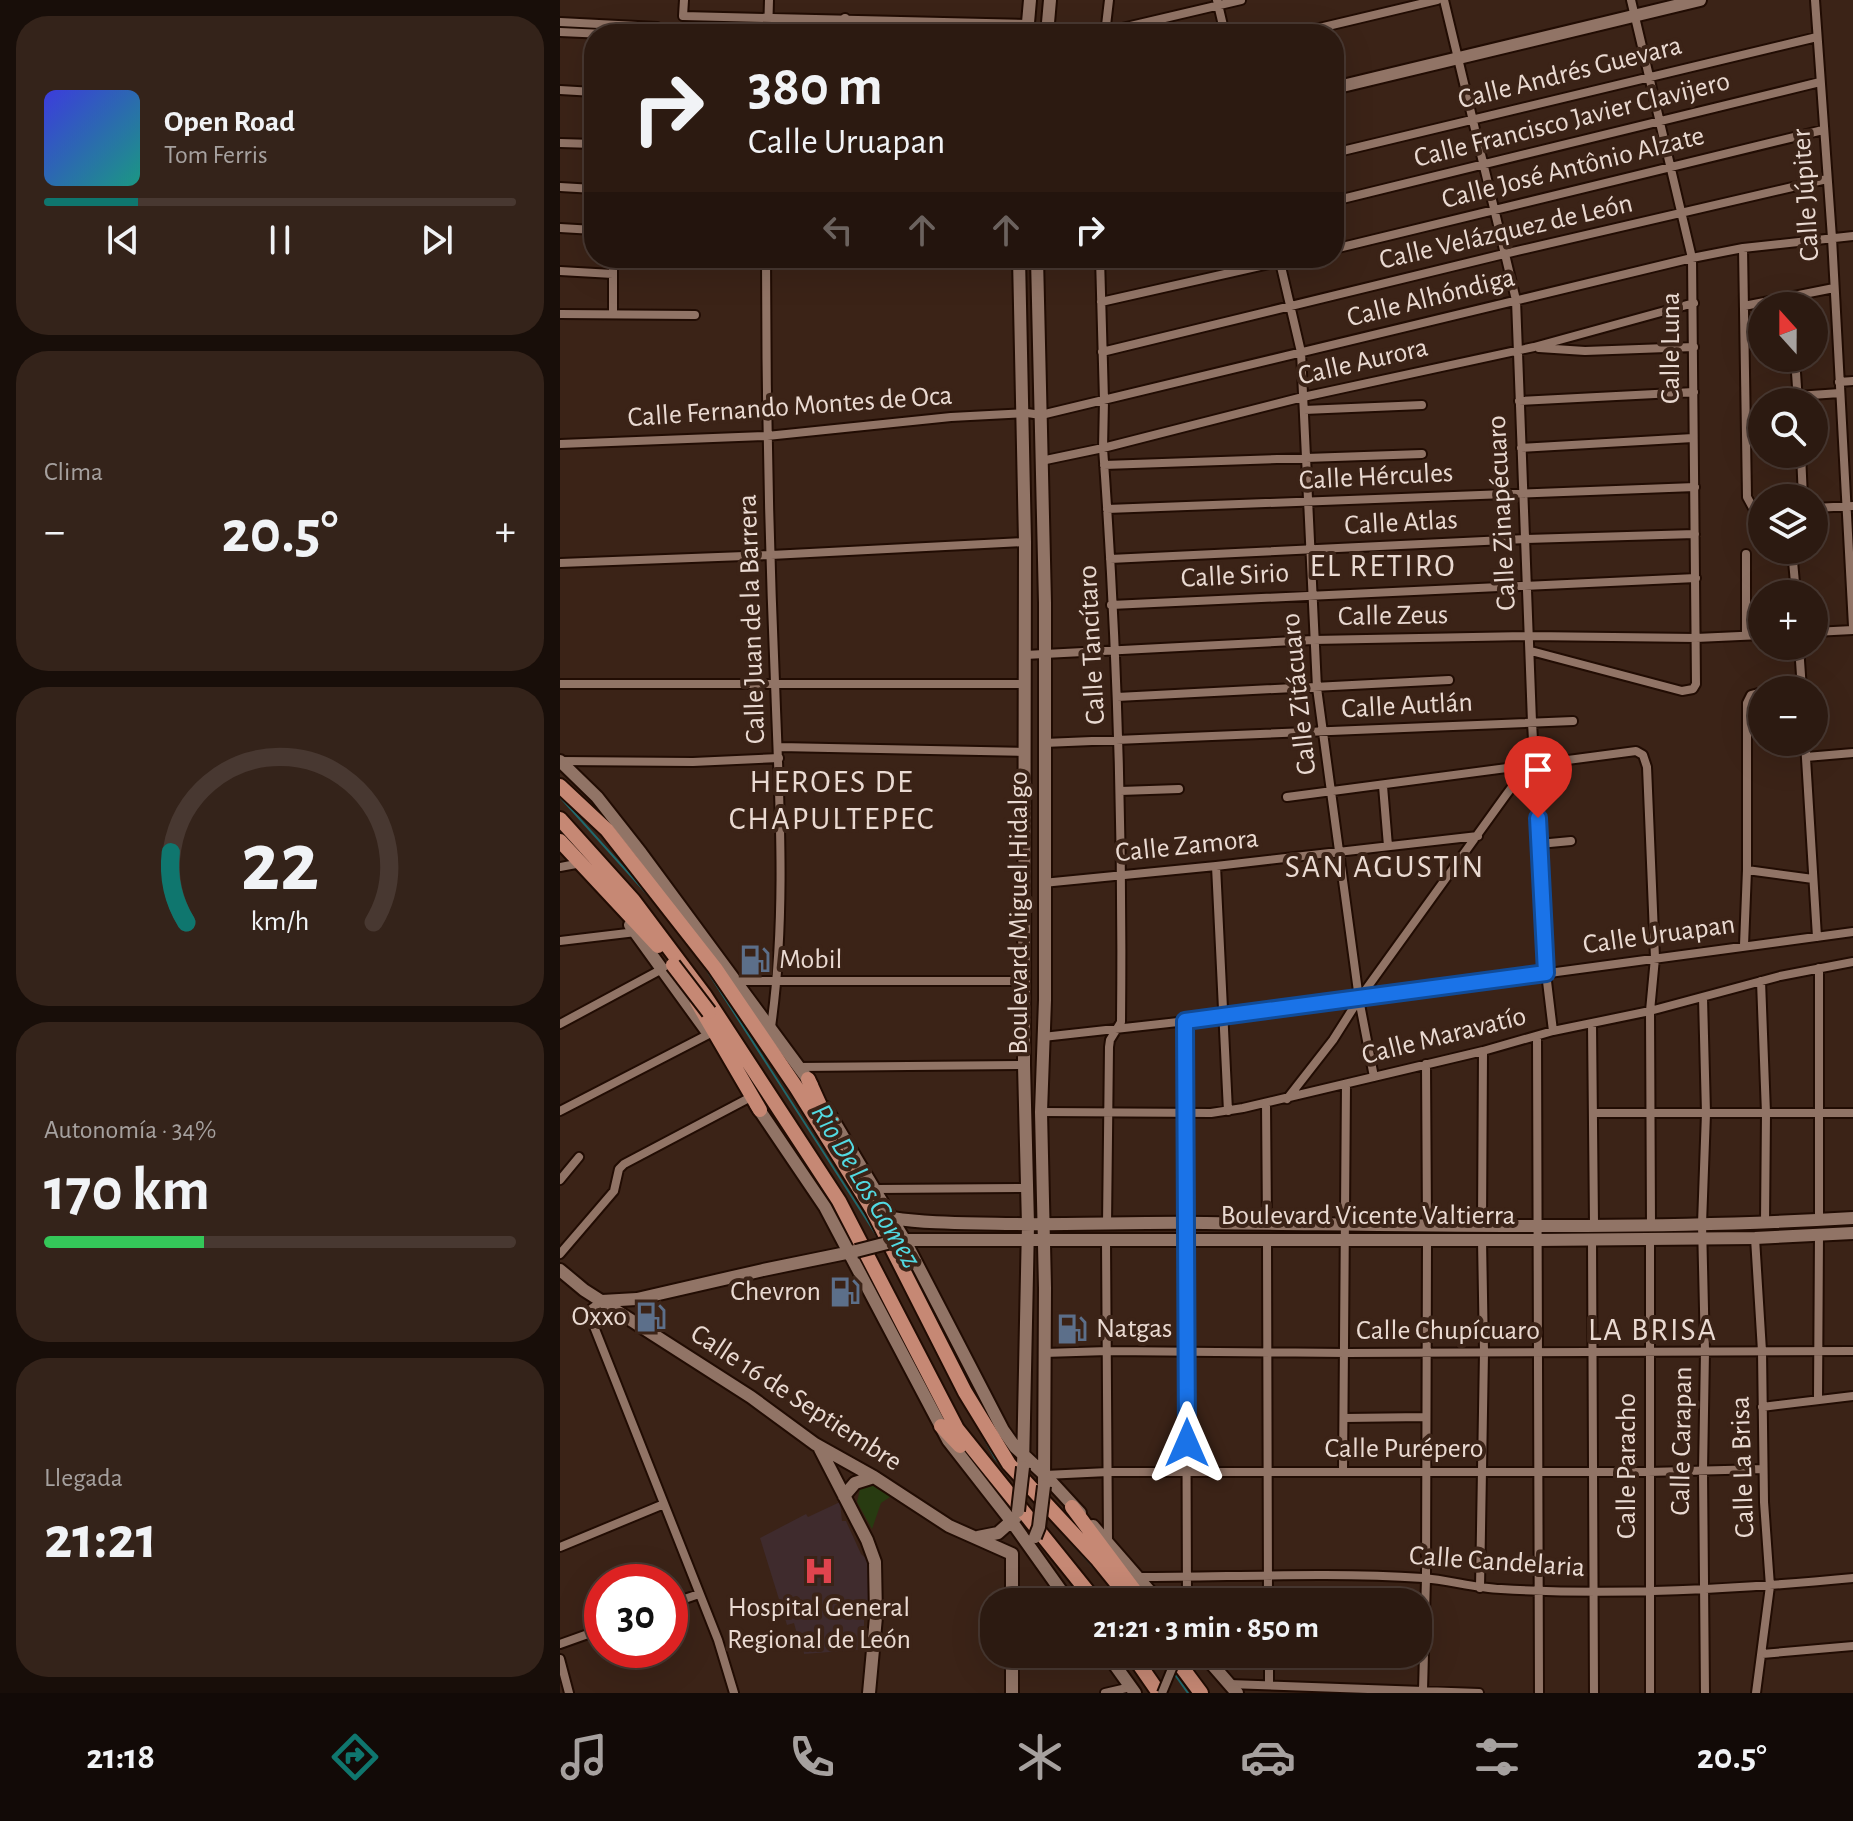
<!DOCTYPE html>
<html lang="es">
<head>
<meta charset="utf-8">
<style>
  body { margin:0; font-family:"Alegreya Sans",sans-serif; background:#34231a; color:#f1f3f6; height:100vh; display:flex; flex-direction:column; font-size:30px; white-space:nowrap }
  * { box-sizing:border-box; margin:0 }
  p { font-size:26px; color:#a6a19f }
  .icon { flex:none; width:44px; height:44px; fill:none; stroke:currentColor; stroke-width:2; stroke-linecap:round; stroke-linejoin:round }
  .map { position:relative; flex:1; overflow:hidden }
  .details { display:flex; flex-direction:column; gap:16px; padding:16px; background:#180e09; width:560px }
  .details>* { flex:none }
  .top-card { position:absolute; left:24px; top:24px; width:760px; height:244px; border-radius:32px; box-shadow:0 8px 32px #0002,0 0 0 2px #483831; background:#2c1a11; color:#f1f3f6; overflow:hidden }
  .needle { width:52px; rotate:339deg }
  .controls { position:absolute; left:1188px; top:292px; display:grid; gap:16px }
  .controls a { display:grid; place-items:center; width:80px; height:80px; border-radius:50%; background:#2c1a11; box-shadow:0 8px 32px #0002,0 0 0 2px #483831; font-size:40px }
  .speed { position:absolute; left:24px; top:1564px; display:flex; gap:16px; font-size:40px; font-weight:700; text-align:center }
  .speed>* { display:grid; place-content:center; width:104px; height:104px; border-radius:50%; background:#2c1a11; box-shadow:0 8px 32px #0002,0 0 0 2px #483831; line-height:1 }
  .speed .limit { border:12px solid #d22; background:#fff; color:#111 }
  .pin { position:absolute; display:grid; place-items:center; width:68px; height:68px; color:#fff; margin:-82px -34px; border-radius:50% 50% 50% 0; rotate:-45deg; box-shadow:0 0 8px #0007 }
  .pin .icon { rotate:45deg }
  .me { position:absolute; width:88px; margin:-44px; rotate:0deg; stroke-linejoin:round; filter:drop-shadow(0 0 6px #0008) }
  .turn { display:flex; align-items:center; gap:28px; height:168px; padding:0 32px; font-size:36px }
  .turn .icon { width:104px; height:104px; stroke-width:2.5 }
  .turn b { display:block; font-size:56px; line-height:68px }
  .lanes { display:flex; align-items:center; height:76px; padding:0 32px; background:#0003; justify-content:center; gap:40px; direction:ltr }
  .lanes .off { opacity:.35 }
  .big { font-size:60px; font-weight:700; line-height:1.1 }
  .details .card { flex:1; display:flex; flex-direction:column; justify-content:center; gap:12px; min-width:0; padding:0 28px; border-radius:32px; background:#34231a }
  .details .dial { align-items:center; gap:0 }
  .dial svg { height:208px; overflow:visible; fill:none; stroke:#483831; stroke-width:7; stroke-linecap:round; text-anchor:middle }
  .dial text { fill:#f1f3f6; stroke:none }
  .song { display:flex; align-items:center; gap:24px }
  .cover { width:96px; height:96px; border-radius:12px; background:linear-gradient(135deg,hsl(240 70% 55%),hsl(170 70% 35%)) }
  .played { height:8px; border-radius:4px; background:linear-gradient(90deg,#0f766e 20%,#483831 20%) }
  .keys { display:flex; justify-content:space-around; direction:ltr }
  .heat { display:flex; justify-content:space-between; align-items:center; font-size:44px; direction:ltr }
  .charge { height:12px; border-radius:6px; background:linear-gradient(90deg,#34c759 34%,#483831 0) }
  .trip { position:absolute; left:420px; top:1588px; width:452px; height:80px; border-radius:32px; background:#2c1a11; box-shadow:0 8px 32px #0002,0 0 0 2px #483831; font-weight:700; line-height:80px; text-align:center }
  .dock { display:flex; height:128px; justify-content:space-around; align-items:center; background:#120a07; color:#a6a19f }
  .dock .icon { width:56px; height:56px }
  .dock .selected { color:#0f766e }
  .dock b { font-size:36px; color:#f1f3f6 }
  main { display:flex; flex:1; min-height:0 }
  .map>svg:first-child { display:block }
  .medical { fill:#3f2b2d }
  .green { fill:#283b11 }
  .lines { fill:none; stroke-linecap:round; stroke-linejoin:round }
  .stream { stroke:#20676b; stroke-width:2 }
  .street-casing { stroke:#210c03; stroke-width:12 }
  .secondary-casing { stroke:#210c03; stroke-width:16 }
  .primary-casing { stroke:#210c03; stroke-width:18 }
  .street { stroke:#917466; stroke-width:8 }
  .secondary { stroke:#917466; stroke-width:12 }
  .primary { stroke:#c68874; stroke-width:14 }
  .street-bridge-casing { stroke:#210c03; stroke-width:12; stroke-linecap:butt }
  .secondary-bridge-casing { stroke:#210c03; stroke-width:16; stroke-linecap:butt }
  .primary-bridge-casing { stroke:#210c03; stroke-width:18; stroke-linecap:butt }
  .street-bridge { stroke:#917466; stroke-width:8 }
  .secondary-bridge { stroke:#917466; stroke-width:12 }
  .primary-bridge { stroke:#c68874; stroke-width:14 }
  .route-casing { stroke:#114b97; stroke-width:20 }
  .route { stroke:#1a73e8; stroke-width:14 }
  .labels { text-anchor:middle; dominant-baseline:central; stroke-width:8; stroke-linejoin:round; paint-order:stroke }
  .street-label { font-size:28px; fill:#eadad2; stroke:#3b2317 }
  .poi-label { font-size:28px; fill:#eadad2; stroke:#3b2317; text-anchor:start }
  .water-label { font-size:30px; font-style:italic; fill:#52d9e1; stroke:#3b2317 }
  .quarter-label { font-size:32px; letter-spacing:2px; fill:#eadad2; stroke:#3b2317 }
</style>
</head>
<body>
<main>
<section class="details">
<div class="card">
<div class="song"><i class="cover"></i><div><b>Open Road</b><p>Tom Ferris</p></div></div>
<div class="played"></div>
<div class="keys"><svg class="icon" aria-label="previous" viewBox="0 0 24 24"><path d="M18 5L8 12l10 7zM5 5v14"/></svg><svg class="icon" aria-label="pause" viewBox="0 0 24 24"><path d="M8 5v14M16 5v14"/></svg><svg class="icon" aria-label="next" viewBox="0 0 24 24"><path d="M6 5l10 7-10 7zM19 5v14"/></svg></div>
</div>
<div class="card"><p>Clima</p>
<div class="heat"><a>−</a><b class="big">20.5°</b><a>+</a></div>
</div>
<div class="card dial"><svg viewBox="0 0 100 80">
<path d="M14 69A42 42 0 1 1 86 69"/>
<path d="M14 69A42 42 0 0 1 8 42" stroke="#0f766e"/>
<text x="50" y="56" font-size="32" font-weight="700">22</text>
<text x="50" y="72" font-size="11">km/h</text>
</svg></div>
<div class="card"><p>Autonomía · 34%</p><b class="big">170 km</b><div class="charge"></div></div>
<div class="card"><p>Llegada</p><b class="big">21:21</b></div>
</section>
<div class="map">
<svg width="1293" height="1693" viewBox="0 0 1293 1693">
  <rect width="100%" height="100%" fill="#3b2317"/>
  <!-- medical -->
  <path class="medical" d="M280 1502 282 1521H286L301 1554 308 1560 313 1607 304 1608V1634H308V1649L244 1654 242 1638H238L234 1623 227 1625 200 1538 246 1514 248 1517Z"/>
  <!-- green -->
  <path class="green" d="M312 1481 333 1495 321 1503 312 1529 297 1502 301 1485Z"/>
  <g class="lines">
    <!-- stream -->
    <path class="stream" d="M0 797 98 906
      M141 961 319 1239
      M324 1248 339 1278
      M417 1425 435 1458 443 1467
      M466 1493 475 1503
      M485 1513 548 1583
      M601 1654 610 1666
      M613 1672 628 1693"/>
    <!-- street casing -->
    <g class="street-casing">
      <path id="street" d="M124 0 123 16 468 24
        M657 0 665 34
        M884 0 956 300 972 722 986 973 993 1031
        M1255 0 1272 238 1293 626
        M0 22 97 27 100 34
        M0 32 45 34
        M545 32 681 0
        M208 34 209 0
        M284 34 285 18
        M545 34 549 0
        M734 34 877 0
        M0 90 34 92
        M0 143 34 144
        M774 153 1257 37
        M0 187 34 189
        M774 201 1260 82
        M0 228 34 230
        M1183 248 1187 497 1193 508 1202 510
        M774 249 1263 130
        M53 258V313
        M206 258C206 399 209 541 215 682 219 797 227 913 211 1027
        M540 258 544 400 543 448C557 640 563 831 561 1022L550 1040 549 1047 547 1225
        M719 258 741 352 757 688 799 999 814 1077
        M0 271 53 274
        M541 302 736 258
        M1184 306 1274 288
        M0 314 135 315
        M979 348 1025 351 1134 347
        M542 352 944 254 1267 179
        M1235 358 1238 402
        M1279 382 1293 381
        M1237 396 1280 393
        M959 401 1134 392
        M744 410 862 405
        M0 444 207 436 391 417 467 413 481 415 1132 258 1183 248 1293 236
        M961 448 1133 438
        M1241 454 1243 498
        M481 461 543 448 743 397 974 347 1134 303
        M544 465 862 454
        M1254 508 1293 506
        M547 509 1135 487
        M1232 550 1236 594
        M550 559 966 539 1135 534
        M0 563 211 555 465 542
        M551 605 1136 578
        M1254 632 1293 630
        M1186 635V554
        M1239 646 1242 690
        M971 651 1122 691 1133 689 1136 684 1132 258 1071 0
        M465 655 753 640 970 636 1136 638 1202 635
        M0 684H466
        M557 697 889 680
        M1245 742 1257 937
        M484 743 1013 721
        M219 747 465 752
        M1246 757 1293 753
        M0 761 133 762 219 758
        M823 786 828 846
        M560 791 619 789
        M727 797 1076 751 1083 755 1087 767 1095 958 1090 1011 1091 1225
        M979 844 1011 841
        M656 866 668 1111
        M0 867 16 864
        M1187 870 1253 879
        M483 883 656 866 918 836
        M0 941 76 932
        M1184 945 1187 870V703L1191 695 1202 692
        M177 981H466
        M1201 981 1206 1113 1205 1222
        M1143 998 1146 1113 1142 1224 1145 1351 1143 1471 1145 1693
        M625 1021 627 1602
        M0 1024 104 968
        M1032 1024 1034 1224
        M977 1036 979 1693
        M483 1037 663 1017 1293 932
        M866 1064 867 1225
        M239 1067 464 1065
        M727 1099 773 1040 799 999 946 795 961 775 972 767
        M706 1103 707 1223
        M0 1111 149 1034
        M481 1112 651 1113 683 1108 923 1051 993 1031 1090 1011 1220 976 1293 962
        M1034 1113H1293
        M0 1180 19 1157
        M315 1189 467 1188
        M1259 1220V968
        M922 1225 923 1051
        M1090 1238V1693
        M1195 1238 1202 1351 1204 1502 1210 1586 1196 1693
        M707 1239 708 1602
        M1032 1239 1034 1693
        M546 1240 548 1543
        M0 1254 54 1191 59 1169 64 1164 189 1098
        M42 1301 31 1309V1319L158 1640 174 1693
        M484 1353 548 1351 786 1353 1293 1351
        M1258 1399 1259 1235
        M1202 1407 1293 1396
        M785 1418 866 1417
        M783 1472 786 1084
        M485 1475 548 1472H1088L1203 1469
        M0 1547 104 1504
        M578 1577C673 1577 768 1572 863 1578 889 1580 915 1588 941 1589 1058 1596 1176 1589 1293 1578
        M920 1588 924 1352 922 1240
        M110 1604 139 1594
        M0 1644 42 1629
        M709 1654V1684
        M1202 1654 1293 1646
        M0 1659 9 1693
        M669 1684 919 1693
        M863 1690 866 1578 867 1240
        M545 1693 571 1687"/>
    </g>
    <!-- secondary casing -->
    <g class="secondary-casing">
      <path id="secondary" d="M467 34 470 0
        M487 34 490 0
        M774 88 1140 0
        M459 258 465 542 464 1065 468 1225 463 1467
        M477 258 485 603V1000L481 1112 485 1288 484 1486
        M0 761 37 797 81 853 252 1085
        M70 925 146 1030
        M196 1105 265 1207 388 1440 452 1522 509 1602
        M266 1108 344 1239 443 1430 455 1447 485 1475 520 1513
        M332 1218C370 1224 407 1223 446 1224 513 1225 579 1222 646 1223 861 1225 1078 1231 1293 1218
        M339 1240H977L1195 1238 1293 1233
        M0 1270 24 1290 191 1397 255 1444 314 1477 389 1526 452 1554
        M42 1301 77 1299 203 1270 296 1251
        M260 1449 307 1540 315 1562 316 1617 309 1693
        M284 1496 295 1483 314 1477
        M533 1526 599 1602
        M418 1537 438 1533 456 1517
        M452 1602V1554
        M547 1654 575 1693
        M643 1654 677 1693
        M452 1693V1654"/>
    </g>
    <!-- primary casing -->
    <g class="primary-casing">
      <path id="primary" d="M0 786 47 830 155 968 236 1087 312 1209 405 1392 449 1464 538 1560 572 1602
        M0 819 73 900 145 996 279 1201 397 1429 536 1602
        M0 841 98 946
        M137 1002 200 1110
        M248 1079 267 1121
        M381 1426 400 1446
        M512 1507 583 1602
        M572 1654 599 1693
        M612 1654 641 1693"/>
    </g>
    <!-- street -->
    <use href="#street" class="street"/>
    <!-- secondary -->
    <use href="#secondary" class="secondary"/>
    <!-- primary -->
    <use href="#primary" class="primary"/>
    <!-- street-bridge casing -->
    <g class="street-bridge-casing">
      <path id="street-bridge" d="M602 1693 618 1654"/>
    </g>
    <!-- secondary-bridge casing -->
    <g class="secondary-bridge-casing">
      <path id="secondary-bridge" d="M296 1251 339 1240
        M458 1511 463 1467
        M475 1537 479 1527 484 1486"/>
    </g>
    <!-- primary-bridge casing -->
    <g class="primary-bridge-casing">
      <path id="primary-bridge" d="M113 965 149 1012"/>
    </g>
    <!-- street-bridge -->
    <use href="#street-bridge" class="street-bridge"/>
    <!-- secondary-bridge -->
    <use href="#secondary-bridge" class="secondary-bridge"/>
    <!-- primary-bridge -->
    <use href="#primary-bridge" class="primary-bridge"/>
  </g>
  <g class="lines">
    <!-- route casing -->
    <g class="route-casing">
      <path id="route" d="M627 1443 625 1021 986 973 978 818"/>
    </g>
    <!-- route -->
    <use href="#route" class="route"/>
  </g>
  <!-- icons -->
  <defs>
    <g id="fuel-bare" transform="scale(2.4)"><path d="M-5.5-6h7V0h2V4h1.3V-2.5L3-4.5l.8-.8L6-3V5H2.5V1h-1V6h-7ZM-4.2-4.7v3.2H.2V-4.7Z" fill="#5c6f8a" stroke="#3b2317" stroke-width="2.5" paint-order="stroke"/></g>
    <g id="hospital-bare" transform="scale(2.4)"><path d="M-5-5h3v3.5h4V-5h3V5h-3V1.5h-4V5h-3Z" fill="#e0444e" stroke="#3b2317" stroke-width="2.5" paint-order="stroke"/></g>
  </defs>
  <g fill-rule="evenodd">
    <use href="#fuel-bare" x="195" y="960"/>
    <use href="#fuel-bare" x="285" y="1292"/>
    <use href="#fuel-bare" x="91" y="1317"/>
    <use href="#fuel-bare" x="512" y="1329"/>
    <use href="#hospital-bare" x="259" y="1571"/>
  </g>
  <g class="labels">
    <!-- street labels -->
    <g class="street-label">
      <text transform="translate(1010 73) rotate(-14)">Calle Andrés Guevara</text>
      <text transform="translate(1012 120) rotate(-14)">Calle Francisco Javier Clavijero</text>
      <text transform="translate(1013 168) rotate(-14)">Calle José Antônio Alzate</text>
      <text transform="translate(1246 195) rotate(-94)">Calle Júpiter</text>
      <text transform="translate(946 232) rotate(-13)">Calle Velázquez de León</text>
      <text transform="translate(871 298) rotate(-14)">Calle Alhóndiga</text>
      <text transform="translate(1111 348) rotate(-90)">Calle Luna</text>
      <text transform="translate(803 362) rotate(-13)">Calle Aurora</text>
      <text transform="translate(230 407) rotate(-4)">Calle Fernando Montes de Oca</text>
      <text transform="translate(816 477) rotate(-3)">Calle Hércules</text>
      <text transform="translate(942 513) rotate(-93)">Calle Zinapécuaro</text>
      <text transform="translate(841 523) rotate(-3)">Calle Atlas</text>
      <text transform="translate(675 576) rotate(-3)">Calle Sirio</text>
      <text transform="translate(833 616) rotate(-1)">Calle Zeus</text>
      <text transform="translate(192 619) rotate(-92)">Calle Juan de la Barrera</text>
      <text transform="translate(532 645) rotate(-93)">Calle Tancítaro</text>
      <text transform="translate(739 694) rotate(-96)">Calle Zitácuaro</text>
      <text transform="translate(847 706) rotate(-3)">Calle Autlán</text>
      <text transform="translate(627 846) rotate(-6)">Calle Zamora</text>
      <text transform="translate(459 913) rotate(-90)">Boulevard Miguel Hidalgo</text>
      <text transform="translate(1099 935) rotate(-8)">Calle Uruapan</text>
      <text transform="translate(884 1036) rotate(-14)">Calle Maravatío</text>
      <text x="808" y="1216">Boulevard Vicente Valtierra</text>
      <text x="888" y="1331">Calle Chupícuaro</text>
      <text transform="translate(236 1398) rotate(33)">Calle 16 de Septiembre</text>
      <text transform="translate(1122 1441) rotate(-89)">Calle Carapan</text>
      <text x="844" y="1449">Calle Purépero</text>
      <text transform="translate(1067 1466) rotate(-90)">Calle Paracho</text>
      <text transform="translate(1183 1467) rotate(-92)">Calle La Brisa</text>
      <text transform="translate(937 1562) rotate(4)">Calle Candelaria</text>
    </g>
    <!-- poi labels -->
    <g class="poi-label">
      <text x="219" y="960">Mobil</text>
      <text x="261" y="1292" text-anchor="end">Chevron</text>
      <text x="67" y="1317" text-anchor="end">Oxxo</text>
      <text x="536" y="1329">Natgas</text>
      <text x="259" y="1608" text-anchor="middle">Hospital General<tspan x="259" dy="32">Regional de León</tspan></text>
    </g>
    <!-- water labels -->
    <g class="water-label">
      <text transform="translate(306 1186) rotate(59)">Rio De Los Gomez</text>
    </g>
    <!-- quarter labels -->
    <g class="quarter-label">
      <text x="823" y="566">EL RETIRO</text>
      <text x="272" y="782">HEROES DE<tspan x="272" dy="37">CHAPULTEPEC</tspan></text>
      <text x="825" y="867">SAN AGUSTIN</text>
      <text x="1093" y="1330">LA BRISA</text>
    </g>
  </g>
</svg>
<div class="controls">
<a><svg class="needle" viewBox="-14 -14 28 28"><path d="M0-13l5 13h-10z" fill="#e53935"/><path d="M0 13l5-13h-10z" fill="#a6a19f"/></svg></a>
<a><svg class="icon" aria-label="search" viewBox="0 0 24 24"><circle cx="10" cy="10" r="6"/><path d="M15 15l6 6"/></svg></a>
<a><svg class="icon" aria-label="layers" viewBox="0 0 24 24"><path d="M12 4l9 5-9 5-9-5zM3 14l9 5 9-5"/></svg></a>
<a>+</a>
<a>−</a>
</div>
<div class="speed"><div class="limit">30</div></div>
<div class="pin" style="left:978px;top:818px;background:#d93025"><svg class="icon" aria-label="arrive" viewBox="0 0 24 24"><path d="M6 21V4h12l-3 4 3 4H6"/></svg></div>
<svg class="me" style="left:627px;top:1443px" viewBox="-20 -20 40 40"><path d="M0-17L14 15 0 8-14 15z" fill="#1a73e8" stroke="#fff" stroke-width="4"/></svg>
<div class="trip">21:21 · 3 min · 850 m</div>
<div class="top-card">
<div class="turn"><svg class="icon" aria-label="right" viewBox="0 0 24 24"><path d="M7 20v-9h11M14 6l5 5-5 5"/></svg><div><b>380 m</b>Calle Uruapan</div></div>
<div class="lanes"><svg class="icon off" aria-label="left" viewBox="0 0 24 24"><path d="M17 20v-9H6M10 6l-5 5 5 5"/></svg><svg class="icon off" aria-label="ahead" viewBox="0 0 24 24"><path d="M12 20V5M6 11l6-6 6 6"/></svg><svg class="icon off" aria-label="ahead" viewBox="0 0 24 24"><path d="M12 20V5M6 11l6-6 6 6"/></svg><svg class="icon" aria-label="right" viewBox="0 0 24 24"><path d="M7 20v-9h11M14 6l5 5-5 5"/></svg></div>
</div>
</div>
</main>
<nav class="dock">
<b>21:18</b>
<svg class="icon selected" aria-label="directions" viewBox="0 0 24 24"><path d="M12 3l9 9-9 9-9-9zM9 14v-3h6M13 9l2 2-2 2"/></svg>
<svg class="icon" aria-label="music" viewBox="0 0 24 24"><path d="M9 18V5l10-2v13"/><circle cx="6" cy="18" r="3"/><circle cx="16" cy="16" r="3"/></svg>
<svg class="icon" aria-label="phone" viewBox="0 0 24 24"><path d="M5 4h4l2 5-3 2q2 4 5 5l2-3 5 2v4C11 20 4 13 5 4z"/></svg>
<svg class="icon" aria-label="climate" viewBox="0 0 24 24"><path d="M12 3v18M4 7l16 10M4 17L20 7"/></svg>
<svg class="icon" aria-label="car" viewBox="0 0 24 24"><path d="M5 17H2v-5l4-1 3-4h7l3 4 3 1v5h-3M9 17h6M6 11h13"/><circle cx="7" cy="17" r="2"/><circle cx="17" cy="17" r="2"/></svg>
<svg class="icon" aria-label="filters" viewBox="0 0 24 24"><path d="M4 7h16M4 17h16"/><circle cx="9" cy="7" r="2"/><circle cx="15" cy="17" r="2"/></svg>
<b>20.5°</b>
</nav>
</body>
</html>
